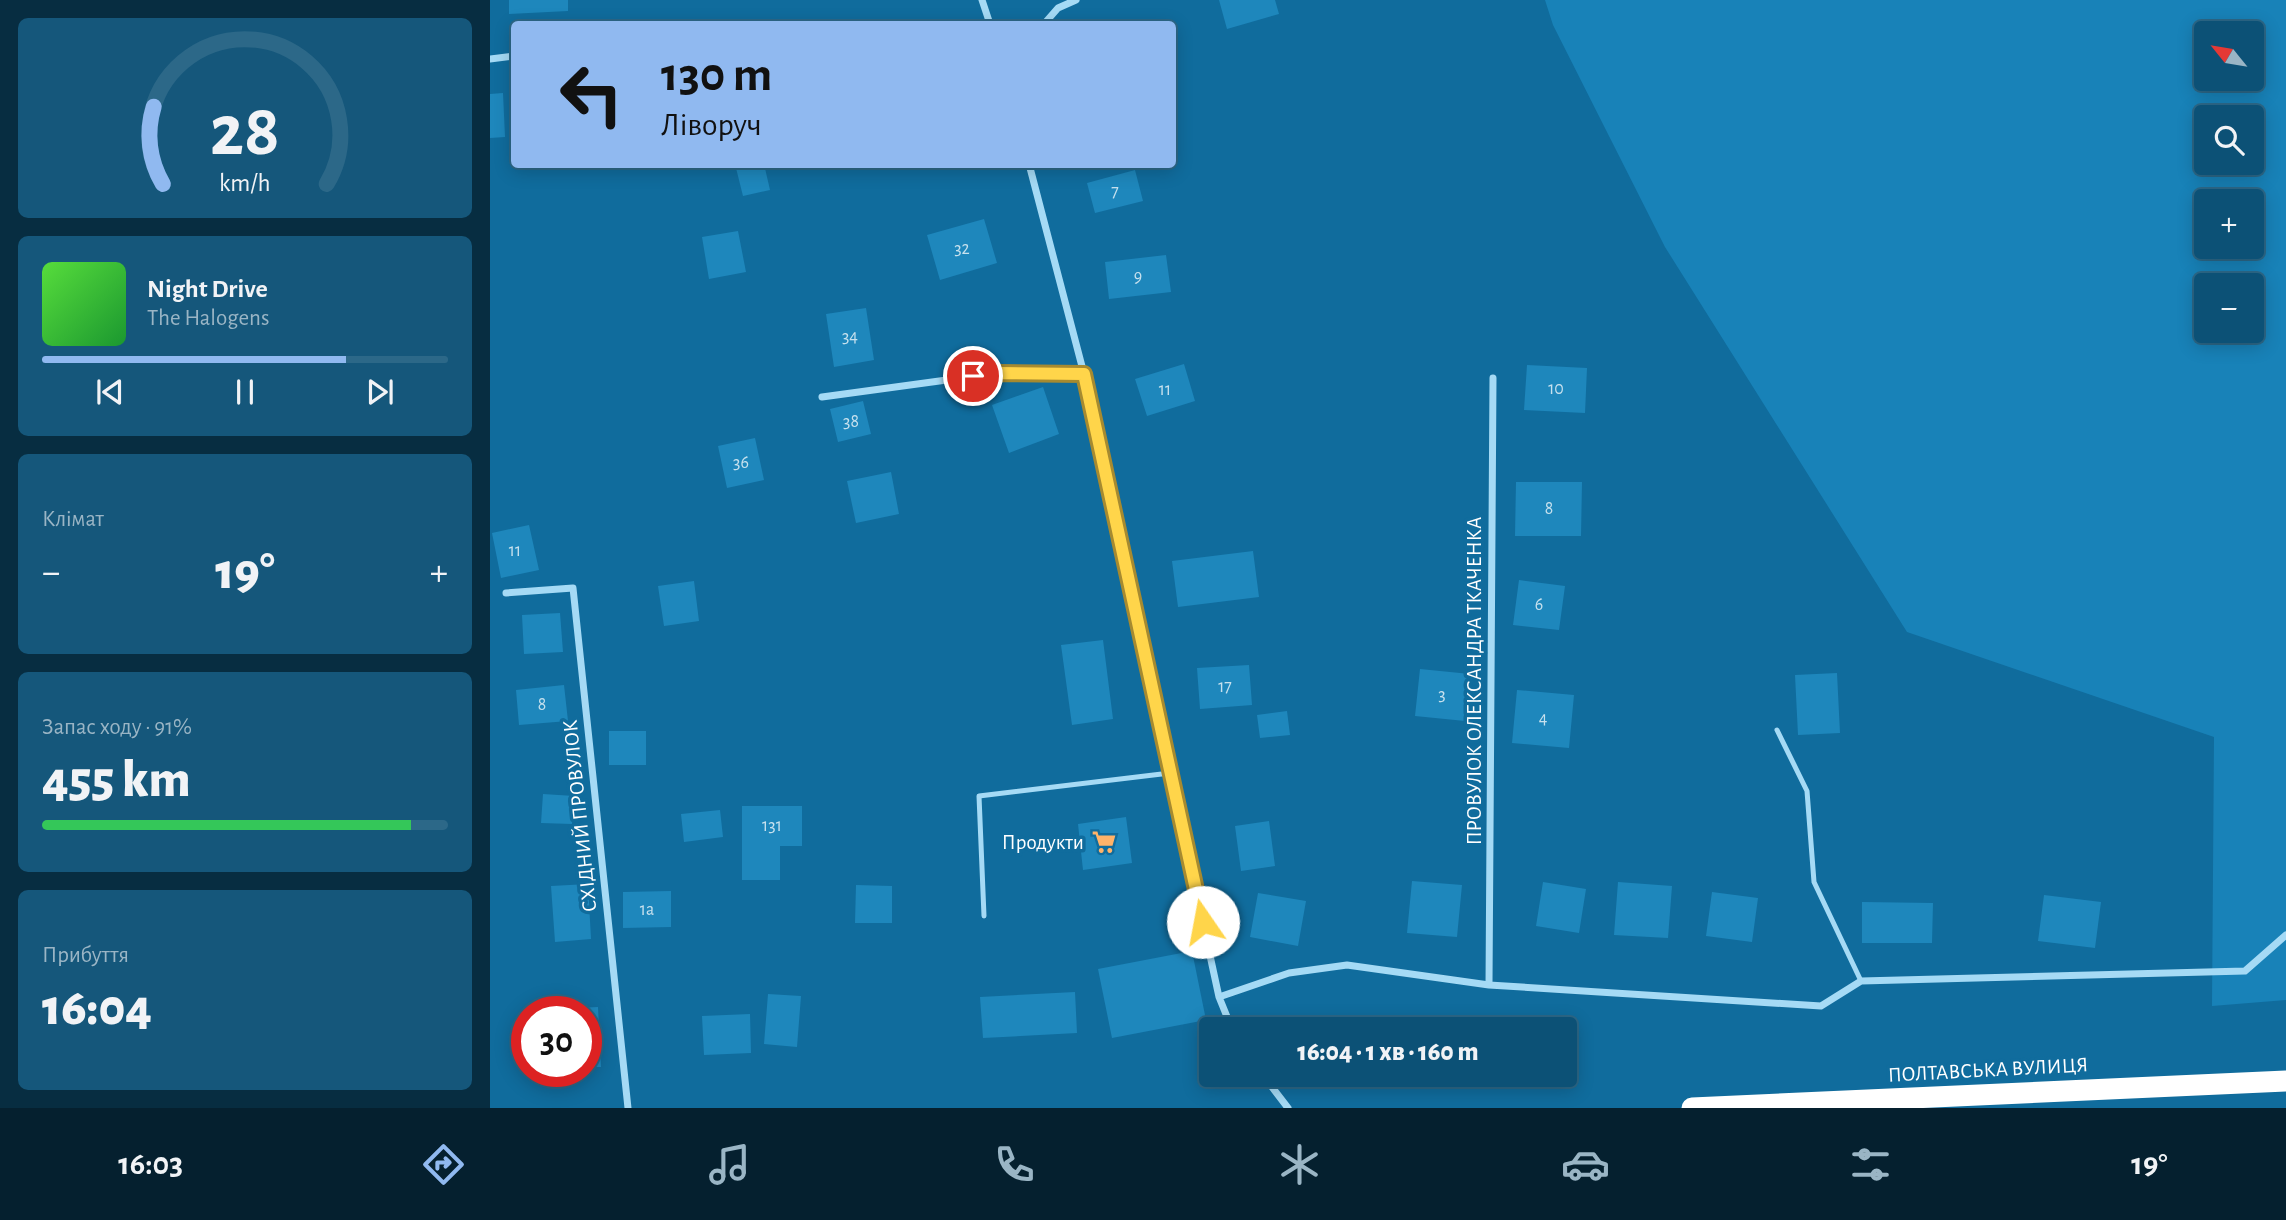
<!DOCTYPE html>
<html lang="uk">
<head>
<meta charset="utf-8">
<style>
  body { margin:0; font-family:"Alegreya Sans",sans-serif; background:#15577b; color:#f1f3f6; height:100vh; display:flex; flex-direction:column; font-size:26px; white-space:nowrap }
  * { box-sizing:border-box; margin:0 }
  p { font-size:23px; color:#9ab5c5 }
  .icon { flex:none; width:38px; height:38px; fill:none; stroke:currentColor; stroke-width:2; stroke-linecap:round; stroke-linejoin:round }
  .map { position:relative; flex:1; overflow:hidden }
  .panel { display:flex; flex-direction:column; gap:18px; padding:18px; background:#072d41; width:490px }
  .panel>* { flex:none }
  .hud { position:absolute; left:21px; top:21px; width:665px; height:147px; border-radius:7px; box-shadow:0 4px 18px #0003,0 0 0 2px #2c6888; background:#90b9f0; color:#111; overflow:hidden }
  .needle { width:46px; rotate:300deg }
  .fabs { position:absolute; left:1704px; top:21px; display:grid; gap:14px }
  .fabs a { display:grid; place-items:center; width:70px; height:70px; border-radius:7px; background:#0c5176; box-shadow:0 4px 18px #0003,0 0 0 2px #2c6888; font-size:35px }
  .speed { position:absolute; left:21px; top:996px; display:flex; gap:14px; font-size:35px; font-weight:700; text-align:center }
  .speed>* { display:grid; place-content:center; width:91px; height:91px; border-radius:50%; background:#0c5176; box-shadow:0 4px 18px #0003,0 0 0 2px #2c6888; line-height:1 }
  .speed .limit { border:10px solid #d22; background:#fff; color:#111 }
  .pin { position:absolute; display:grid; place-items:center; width:60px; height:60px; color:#fff; margin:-30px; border:4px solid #fff; border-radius:50%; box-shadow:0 2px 7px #0007 }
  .me { position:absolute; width:77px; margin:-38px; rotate:348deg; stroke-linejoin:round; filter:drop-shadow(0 0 5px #0008) }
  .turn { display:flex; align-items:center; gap:24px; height:147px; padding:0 35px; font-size:32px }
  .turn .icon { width:91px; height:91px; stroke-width:2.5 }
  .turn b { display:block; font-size:49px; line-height:60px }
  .big { font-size:52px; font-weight:800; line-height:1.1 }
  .panel .tile { flex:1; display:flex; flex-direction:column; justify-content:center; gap:10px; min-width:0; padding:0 24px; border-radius:10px; background:#15577b }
  .panel .dial { align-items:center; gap:0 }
  .dial svg { height:182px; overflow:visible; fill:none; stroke:#2c6888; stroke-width:7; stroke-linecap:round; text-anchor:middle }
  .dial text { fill:#f1f3f6; stroke:none }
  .song { display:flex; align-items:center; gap:21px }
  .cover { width:84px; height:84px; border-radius:10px; background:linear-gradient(135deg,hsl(110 70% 55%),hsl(130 70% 35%)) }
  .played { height:7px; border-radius:4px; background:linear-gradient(90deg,#90b9f0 75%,#2c6888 75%) }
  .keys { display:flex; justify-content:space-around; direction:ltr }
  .heat { display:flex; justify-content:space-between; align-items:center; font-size:38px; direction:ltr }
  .charge { height:10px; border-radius:5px; background:linear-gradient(90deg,#34c759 91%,#2c6888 0) }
  .trip { position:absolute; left:709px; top:1017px; width:378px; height:70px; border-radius:7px; background:#0c5176; box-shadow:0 4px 18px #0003,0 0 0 2px #2c6888; font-weight:800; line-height:70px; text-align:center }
  .menu { display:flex; height:112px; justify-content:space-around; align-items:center; background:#05202f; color:#9ab5c5 }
  .menu .icon { width:49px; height:49px }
  .menu .active { color:#90b9f0 }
  .menu b { font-size:32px; color:#f1f3f6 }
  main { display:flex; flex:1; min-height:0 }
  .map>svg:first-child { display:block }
  .green { fill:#1882b8; fill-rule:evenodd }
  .building { fill:#1e87bc }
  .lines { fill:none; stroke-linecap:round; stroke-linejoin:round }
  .lane { stroke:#a5daf5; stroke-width:5 }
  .street { stroke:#a5daf5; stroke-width:7 }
  .highway { stroke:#fff; stroke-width:21 }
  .route-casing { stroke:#a68a30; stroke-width:18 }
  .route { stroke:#ffd54a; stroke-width:12 }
  .labels { text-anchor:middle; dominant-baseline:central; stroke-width:7; stroke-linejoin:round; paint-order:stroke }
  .number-label { font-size:18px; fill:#c7e1ee }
  .street-label { font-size:21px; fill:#fff; stroke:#106c9d }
  .poi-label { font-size:21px; fill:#fff; stroke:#106c9d; text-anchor:end }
</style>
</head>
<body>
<main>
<section class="panel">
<div class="tile dial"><svg viewBox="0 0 100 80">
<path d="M14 69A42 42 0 1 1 86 69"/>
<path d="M14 69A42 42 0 0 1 10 35" stroke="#90b9f0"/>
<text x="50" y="56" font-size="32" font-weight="700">28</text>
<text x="50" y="72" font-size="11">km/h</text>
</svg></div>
<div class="tile">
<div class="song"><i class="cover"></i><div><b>Night Drive</b><p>The Halogens</p></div></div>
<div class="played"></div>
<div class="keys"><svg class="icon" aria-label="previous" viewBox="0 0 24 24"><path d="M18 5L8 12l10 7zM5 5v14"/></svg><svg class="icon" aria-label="pause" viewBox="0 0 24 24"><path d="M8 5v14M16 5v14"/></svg><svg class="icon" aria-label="next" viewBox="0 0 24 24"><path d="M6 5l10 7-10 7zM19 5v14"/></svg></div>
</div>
<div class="tile"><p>Клімат</p>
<div class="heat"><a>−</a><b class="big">19°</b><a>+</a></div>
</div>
<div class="tile"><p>Запас ходу · 91%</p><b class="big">455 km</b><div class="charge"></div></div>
<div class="tile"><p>Прибуття</p><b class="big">16:04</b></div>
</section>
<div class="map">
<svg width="1796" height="1108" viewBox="0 0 1796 1108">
  <rect width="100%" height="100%" fill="#106c9d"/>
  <!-- green -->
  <path class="green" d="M1055 0H1796V1000L1722 1006 1724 737 1417 632 1175 247 1063 25ZM1717 33H1762V79H1717ZM1717 117H1762V163H1717ZM1717 201H1762V247H1717ZM1717 285H1762V331H1717Z"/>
  <!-- building -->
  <path class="building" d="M19 0H78V11L19 14Z
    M729 0H785L789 14 737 29Z
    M621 19 622 24H599V23Z
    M13 93 15 137 0 138V94Z
    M245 164H274L280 190 253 196Z
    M645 170 653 201 605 213 597 183Z
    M494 219 507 263 450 280 437 235Z
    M248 231 256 272 219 279 212 237Z
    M676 255 681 292 619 299 615 262Z
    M376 308 384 360 344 367 336 314Z
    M694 364 705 401 657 416 645 379Z
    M1037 365 1097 368 1095 413 1034 410Z
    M553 387 569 434 519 453 502 405Z
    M373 401 381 434 348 442 340 409Z
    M265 438 274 480 237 488 228 446Z
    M401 472 409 514 366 523 357 481Z
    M1026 482H1092L1091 536H1025Z
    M39 525 49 570 11 578 2 533Z
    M763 551 769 597 688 607 682 561Z
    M1029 580 1075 586 1069 630 1023 625Z
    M204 581 209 621 174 626 168 586Z
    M70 613 73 652 34 654 32 615Z
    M613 640 623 719 582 725 571 645Z
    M759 665 762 705 710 709 707 668Z
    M930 669 980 674 975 721 925 716Z
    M1347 673 1350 733 1308 735 1305 675Z
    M74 685 78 721 29 725 26 690Z
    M1027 690 1084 695 1079 748 1022 743Z
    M797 711 800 735 770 738 767 715Z
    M119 731H156V765H119Z
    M53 794 84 796 82 824 51 823Z
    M252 806H312V846H290V880H252Z
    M230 810 233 837 194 842 191 814Z
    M636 817 642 863 593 870 588 824Z
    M779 821 785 866 751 871 745 826Z
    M922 881 972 885 967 937 917 933Z
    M1053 882 1096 889 1089 933 1046 926Z
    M1128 882 1182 886 1178 938 1124 935Z
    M98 884 101 939 65 942 61 886Z
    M366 885 402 886V923H365Z
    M181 891V927L133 928V892Z
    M1222 892 1268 898 1262 942 1216 936Z
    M768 893 816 901 808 946 760 937Z
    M1554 895 1611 902 1605 948 1548 941Z
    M1372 902 1443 903 1442 943H1372Z
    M702 951 716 1020 622 1038 608 969Z
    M585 992 587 1033 493 1038 490 997Z
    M278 994 311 996 307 1047 274 1044Z
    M108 1007 111 1067H96V1012H69L68 1009Z
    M260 1014 261 1053 214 1055 212 1016Z"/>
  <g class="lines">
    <!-- lane -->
    <path class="lane" d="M1287 730 1317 791 1324 882 1371 981
      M494 916 489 796 680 773"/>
    <!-- street -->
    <path class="street" d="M492 0 500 24
      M346 24H396
      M554 24 568 8 586 0
      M0 59 24 56
      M539 164 594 374 729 997 742 1029
      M332 397 508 373 594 374
      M16 593 83 588 138 1108
      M999 985 1003 378
      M729 997 799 973 857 965 999 985 1331 1006 1371 981 1755 971 1796 935
      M772 1074 798 1108"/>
    <!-- highway -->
    <path class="highway" d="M1202 1108 1796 1081"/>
  </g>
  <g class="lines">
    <!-- route casing -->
    <g class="route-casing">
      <path id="route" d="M483 376 508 373 594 374 713 922"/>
    </g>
    <!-- route -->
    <use href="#route" class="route"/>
  </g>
  <!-- icons -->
  <defs>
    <g id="supermarket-bare" transform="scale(1.89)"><path d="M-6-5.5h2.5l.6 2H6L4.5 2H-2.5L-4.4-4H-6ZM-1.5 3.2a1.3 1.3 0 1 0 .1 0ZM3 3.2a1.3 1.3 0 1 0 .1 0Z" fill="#ffb369" stroke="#106c9d" stroke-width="2.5" paint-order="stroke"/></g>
  </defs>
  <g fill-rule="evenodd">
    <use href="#supermarket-bare" x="614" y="842"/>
  </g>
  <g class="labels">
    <!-- number labels -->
    <g class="number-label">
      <text x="625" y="192">7</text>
      <text x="472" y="249">32</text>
      <text x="648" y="277">9</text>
      <text x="360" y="337">34</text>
      <text x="1066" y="389">10</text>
      <text x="675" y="390">11</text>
      <text x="361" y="422">38</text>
      <text x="251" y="463">36</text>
      <text x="1059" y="509">8</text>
      <text x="25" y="551">11</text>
      <text x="1049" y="605">6</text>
      <text x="735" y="687">17</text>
      <text x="952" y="695">3</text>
      <text x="52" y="705">8</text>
      <text x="1053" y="719">4</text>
      <text x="282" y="826">131</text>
      <text x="157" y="910">1а</text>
    </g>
    <!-- street labels -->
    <g class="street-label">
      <text transform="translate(984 681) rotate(-90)">ПРОВУЛОК ОЛЕКСАНДРА ТКАЧЕНКА</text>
      <text transform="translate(90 816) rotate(-96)">СХІДНИЙ ПРОВУЛОК</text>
      <text transform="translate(1498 1070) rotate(-3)">ПОЛТАВСЬКА ВУЛИЦЯ</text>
    </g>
    <!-- poi labels -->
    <g class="poi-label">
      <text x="594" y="842">Продукти</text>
    </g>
  </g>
</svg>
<div class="fabs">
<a><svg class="needle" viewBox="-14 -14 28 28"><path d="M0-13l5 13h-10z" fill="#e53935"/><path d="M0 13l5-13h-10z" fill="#9ab5c5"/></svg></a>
<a><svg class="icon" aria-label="search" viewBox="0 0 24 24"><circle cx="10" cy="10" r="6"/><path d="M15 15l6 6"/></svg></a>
<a>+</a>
<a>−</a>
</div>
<div class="speed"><div class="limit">30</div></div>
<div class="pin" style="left:483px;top:376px;background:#d93025"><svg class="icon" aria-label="arrive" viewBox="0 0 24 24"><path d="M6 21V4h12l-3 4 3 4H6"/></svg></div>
<svg class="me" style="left:713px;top:922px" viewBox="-20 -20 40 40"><circle r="19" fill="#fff"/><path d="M0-13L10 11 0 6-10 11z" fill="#ffd54a"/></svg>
<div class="trip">16:04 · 1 хв · 160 m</div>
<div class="hud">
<div class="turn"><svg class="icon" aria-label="left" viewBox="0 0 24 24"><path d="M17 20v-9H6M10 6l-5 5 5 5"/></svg><div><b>130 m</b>Ліворуч</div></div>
</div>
</div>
</main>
<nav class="menu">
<b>16:03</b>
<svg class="icon active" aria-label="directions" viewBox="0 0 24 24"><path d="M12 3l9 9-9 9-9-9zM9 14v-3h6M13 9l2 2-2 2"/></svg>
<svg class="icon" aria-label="music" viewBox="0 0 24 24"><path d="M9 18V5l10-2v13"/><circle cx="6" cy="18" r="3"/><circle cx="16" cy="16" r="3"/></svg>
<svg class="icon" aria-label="phone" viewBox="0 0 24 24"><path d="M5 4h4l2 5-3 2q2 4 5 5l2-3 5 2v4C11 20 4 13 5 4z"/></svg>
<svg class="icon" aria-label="climate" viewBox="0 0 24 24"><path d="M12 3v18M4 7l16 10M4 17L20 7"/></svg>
<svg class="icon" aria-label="car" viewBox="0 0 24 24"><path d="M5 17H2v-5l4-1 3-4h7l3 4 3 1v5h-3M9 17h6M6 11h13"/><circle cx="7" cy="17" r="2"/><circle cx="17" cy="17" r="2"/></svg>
<svg class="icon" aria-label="filters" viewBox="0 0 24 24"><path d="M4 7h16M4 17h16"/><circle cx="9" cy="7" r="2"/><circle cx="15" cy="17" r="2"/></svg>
<b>19°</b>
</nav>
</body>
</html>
